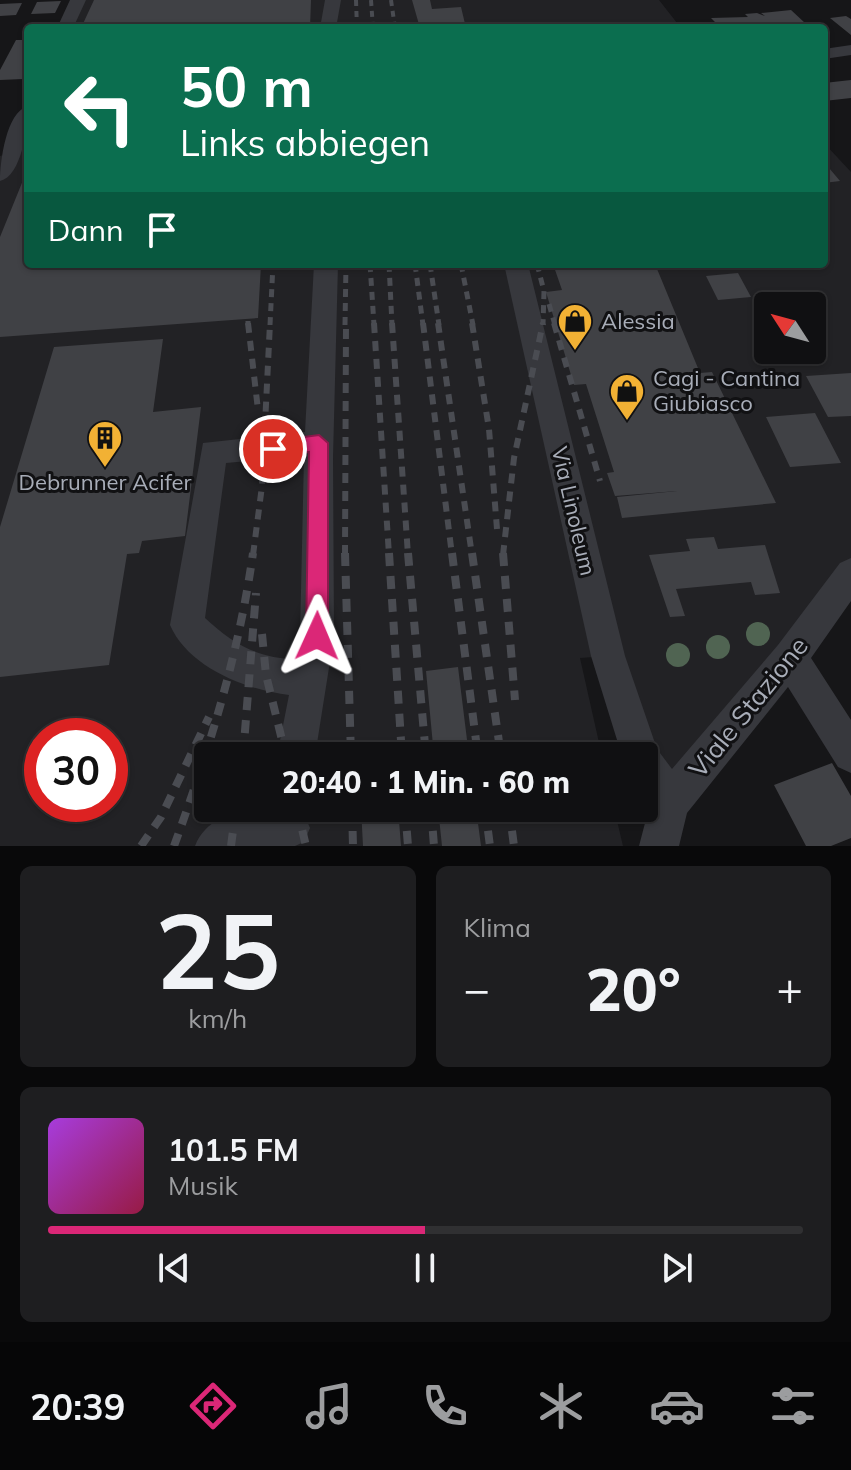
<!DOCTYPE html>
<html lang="de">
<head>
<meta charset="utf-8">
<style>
  body { margin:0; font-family:Mulish,sans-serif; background:#1e1e20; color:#f1f3f6; height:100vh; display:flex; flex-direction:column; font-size:30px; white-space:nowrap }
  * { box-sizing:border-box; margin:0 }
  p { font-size:26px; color:#9c9d9f }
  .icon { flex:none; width:44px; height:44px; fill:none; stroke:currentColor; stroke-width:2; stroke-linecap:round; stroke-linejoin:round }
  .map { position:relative; height:846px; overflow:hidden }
  .panel { display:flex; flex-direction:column; gap:20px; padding:20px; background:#09090a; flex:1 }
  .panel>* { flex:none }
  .banner { position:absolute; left:24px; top:24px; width:804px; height:244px; border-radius:8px; box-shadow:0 2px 6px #0004,0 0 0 2px #303032; background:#0b6e4f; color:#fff; overflow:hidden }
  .needle { width:52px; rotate:306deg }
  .controls { position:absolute; left:754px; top:292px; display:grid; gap:16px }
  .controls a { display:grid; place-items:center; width:72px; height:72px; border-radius:8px; background:#101012; box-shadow:0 2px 6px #0004,0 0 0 2px #303032; font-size:40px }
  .speed { position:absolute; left:24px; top:718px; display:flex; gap:16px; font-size:40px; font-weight:700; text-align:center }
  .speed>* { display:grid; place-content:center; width:104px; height:104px; border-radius:50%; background:#101012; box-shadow:0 2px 6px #0004,0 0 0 2px #303032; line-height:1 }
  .speed .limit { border:12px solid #d22; background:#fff; color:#111 }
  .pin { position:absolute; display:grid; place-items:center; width:68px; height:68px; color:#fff; margin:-34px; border:4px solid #fff; border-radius:50%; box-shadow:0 2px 8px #0007 }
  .me { position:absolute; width:88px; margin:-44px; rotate:1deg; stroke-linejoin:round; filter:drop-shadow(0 0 6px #0008) }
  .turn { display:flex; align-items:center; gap:28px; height:168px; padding:0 24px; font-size:36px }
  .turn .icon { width:104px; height:104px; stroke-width:2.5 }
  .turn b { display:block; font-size:56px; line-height:68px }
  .then { display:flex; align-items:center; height:76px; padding:0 24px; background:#0003; gap:16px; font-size:30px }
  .big { font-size:60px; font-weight:800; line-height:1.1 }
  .panel .card { flex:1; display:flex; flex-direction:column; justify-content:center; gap:12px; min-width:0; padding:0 28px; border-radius:12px; background:#1e1e20 }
  .panel .dial { align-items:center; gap:0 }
  .dial b { font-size:104px; line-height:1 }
  .song { display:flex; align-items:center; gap:24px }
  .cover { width:96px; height:96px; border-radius:12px; background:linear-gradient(135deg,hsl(280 70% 55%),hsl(340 70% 35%)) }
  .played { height:8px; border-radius:4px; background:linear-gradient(90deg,#db2777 50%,#303032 50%) }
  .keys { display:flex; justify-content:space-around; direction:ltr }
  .heat { display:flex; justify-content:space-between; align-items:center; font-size:44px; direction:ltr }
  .panel .tiles { flex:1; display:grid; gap:20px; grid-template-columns:1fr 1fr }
  .card:last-child { grid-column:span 2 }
  .trip { position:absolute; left:194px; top:742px; width:464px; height:80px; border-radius:8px; background:#101012; box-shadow:0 2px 6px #0004,0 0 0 2px #303032; font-weight:800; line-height:80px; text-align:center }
  .tabs { display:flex; height:128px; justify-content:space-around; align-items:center; background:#060607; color:#9c9d9f }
  .tabs .icon { width:56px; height:56px }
  .tabs .current { color:#db2777 }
  .tabs b { font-size:36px; color:#f1f3f6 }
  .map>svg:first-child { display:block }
  .built { fill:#222225; fill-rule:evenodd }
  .building { fill:#404145 }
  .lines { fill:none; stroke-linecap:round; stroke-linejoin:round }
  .minor { fill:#37383d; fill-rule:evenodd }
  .rail-far3 { stroke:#4a4c52; stroke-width:4; stroke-dasharray:6 5; stroke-linecap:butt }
  .rail-far2 { stroke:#4a4c52; stroke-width:5; stroke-dasharray:8 6; stroke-linecap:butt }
  .rail-far1 { stroke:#4a4c52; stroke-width:6; stroke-dasharray:10 8; stroke-linecap:butt }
  .rail { stroke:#4a4c52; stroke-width:8; stroke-dasharray:13 10; stroke-linecap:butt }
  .tree { fill:#506452 }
  .route { fill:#db2777; stroke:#8e194d; stroke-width:2 }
  .labels { text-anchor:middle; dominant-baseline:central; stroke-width:6; stroke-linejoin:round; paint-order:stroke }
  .poi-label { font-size:22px; fill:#a8adb8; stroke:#111113; text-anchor:start }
  .street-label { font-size:22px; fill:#a8adb8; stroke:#111113 }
  .near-street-label { font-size:26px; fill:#a8adb8; stroke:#111113 }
</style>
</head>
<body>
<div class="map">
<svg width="851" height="846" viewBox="0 0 851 846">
  <rect width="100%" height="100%" fill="#161618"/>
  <!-- built -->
  <path class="built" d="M78 0H659L681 28H65Z
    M28 112V264H824V143L851 172V574L671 801 644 756 608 656 580 658 602 756H208V808H614L623 846H0V156L10 153ZM768 306H812V350H768ZM42 736H110V804H42Z"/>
  <!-- building -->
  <path class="building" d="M94 0H311L310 28H81Z
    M412 0H430L432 9 461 7 466 28H420Z
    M61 1 55 13 31 14 37 2Z
    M22 3 16 15 0 16V4Z
    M791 10 805 23 803 25 721 28 711 18 748 17 745 14 757 13 765 16 761 13Z
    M846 16 851 19V35L830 18Z
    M16 40H28V68L23 79 0 80V70Z
    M851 80V98L824 101V83Z
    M824 162 840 181 824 183Z
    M28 168V264H261L258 318 0 337V237Z
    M553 264H655L700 373 712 372 776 503 622 518 617 497 677 491 615 496 607 473 614 472 586 384 574 385 546 292 562 290Z
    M738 273 751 297 718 300 706 276Z
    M163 339 153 412 201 407 185 536 142 541 139 553 127 554 109 665 0 677V527L54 347Z
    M851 373V416L828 417 806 376Z
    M815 413 841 463 790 467 766 417Z
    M714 537 718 549 765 545 780 593 755 595 751 582 676 589 685 616 670 617 649 555 690 551 686 539Z
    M458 667 469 756H434L426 671Z
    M832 763 851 796V838L831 846H806L774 785Z
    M361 808H398L401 846H363Z
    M438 808H476L481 846H442Z"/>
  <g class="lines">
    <!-- minor -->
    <path class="minor" d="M70 0H86L73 28H57Z
      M325 0H341L336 28H320Z
      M851 45V55L824 59V49Z
      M28 106C28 126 22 176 0 181 0 162 6 112 28 106Z
      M314 264H338L333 457 334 636 315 756H277L289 695C246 690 188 667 170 625L203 443 305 432ZM304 456 300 636 295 659C258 659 232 643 205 618L226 463Z
      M504 264H528L625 656 657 749 672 769 778 645 840 563 851 558V601L811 658 851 720V773L838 767 788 687 687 813 679 846H639L650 804 644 795V756H622L591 656Z
      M290 808 304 814 310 828 304 842 295 846H195C210 808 255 810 290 808Z"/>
    <!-- rail-far3 -->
    <path class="rail-far3" d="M356 0 357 28
      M371 0 373 28
      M391 0 395 28"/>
    <!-- rail-far2 -->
    <path class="rail-far2" d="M370 264 374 325
      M389 264 392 325
      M415 264 423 325
      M430 264 439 325
      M461 264 473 325
      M537 264 544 291 543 325
      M549 304 555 325
      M248 321V325
      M270 325 273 264
      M345 325 346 264"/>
    <!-- rail-far1 -->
    <path class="rail-far1" d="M248 323 258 410
      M374 323 389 555
      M392 323 408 555
      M423 323 452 555
      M438 323 472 555
      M472 323 489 429 497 529
      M554 323 600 481
      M253 555 262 486 270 323
      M345 555 346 323
      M503 555 514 458 543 323"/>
    <!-- rail -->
    <path class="rail" d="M345 553 351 756
      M389 553 402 756
      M408 553 426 756
      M452 553 478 756
      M472 553 501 756
      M503 553 515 700
      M262 634 266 675 286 756
      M243 756 256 593
      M297 808 306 846
      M352 808 353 846
      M405 808 408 846
      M431 808 434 846
      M485 808 490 846
      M509 808 514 846
      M141 846 161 817 209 717
      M174 846C209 750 239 654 253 553
      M231 846 236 808"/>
  </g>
  <!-- trees -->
  <g class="tree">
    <circle cx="758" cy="634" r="12"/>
    <circle cx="718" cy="647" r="12"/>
    <circle cx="678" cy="655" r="12"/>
  </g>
  <!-- route -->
  <path class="route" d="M319 435 328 443V636L325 644 317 647 309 644 306 636 309 452 273 457 263 449 273 441Z"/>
  <!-- icons -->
  <defs>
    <g id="shop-pin" transform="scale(1.8)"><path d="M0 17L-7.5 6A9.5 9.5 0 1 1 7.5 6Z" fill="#f2b134" stroke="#111113"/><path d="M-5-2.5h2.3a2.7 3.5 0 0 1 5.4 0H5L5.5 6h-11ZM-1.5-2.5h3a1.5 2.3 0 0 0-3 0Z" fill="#111"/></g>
    <g id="building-pin" transform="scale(1.8)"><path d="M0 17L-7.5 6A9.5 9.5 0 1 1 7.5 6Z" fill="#f2b134" stroke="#111113"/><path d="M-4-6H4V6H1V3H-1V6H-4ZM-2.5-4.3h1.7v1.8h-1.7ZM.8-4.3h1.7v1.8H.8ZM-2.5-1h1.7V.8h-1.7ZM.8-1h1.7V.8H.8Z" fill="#111"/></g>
  </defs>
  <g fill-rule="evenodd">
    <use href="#shop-pin" x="575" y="321"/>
    <use href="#shop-pin" x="627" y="391"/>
    <use href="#building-pin" x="105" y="438"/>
  </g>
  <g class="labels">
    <!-- poi labels -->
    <g class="poi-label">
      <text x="601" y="321">Alessia</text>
      <text x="653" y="378">Cagi - Cantina<tspan x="653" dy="25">Giubiasco</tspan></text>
      <text x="105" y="482" text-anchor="middle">Debrunner Acifer</text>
    </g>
    <!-- street labels -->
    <g class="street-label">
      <text transform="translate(574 511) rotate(77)">Via Linoleum</text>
    </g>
    <!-- near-street labels -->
    <g class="near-street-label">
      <text transform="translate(748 707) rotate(-51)">Viale Stazione</text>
    </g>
  </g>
</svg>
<div class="controls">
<a><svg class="needle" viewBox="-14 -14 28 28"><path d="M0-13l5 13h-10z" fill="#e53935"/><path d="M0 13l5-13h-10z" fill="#9c9d9f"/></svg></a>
</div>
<div class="speed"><div class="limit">30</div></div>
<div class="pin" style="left:273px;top:449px;background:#d93025"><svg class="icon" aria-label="arrive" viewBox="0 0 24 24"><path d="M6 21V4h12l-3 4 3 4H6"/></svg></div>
<svg class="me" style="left:317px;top:636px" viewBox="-20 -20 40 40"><path d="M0-17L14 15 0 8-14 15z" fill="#db2777" stroke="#fff" stroke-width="4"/></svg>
<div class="trip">20:40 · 1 Min. · 60 m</div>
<div class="banner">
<div class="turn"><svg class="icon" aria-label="left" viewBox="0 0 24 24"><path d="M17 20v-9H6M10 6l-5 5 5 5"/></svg><div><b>50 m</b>Links abbiegen</div></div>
<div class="then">Dann<svg class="icon" aria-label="arrive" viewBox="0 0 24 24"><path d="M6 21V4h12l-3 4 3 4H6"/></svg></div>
</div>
</div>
<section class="panel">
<div class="tiles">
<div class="card dial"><b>25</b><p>km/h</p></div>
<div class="card"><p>Klima</p>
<div class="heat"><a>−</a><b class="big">20°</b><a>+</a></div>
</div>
<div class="card">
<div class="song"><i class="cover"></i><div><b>101.5 FM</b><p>Musik</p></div></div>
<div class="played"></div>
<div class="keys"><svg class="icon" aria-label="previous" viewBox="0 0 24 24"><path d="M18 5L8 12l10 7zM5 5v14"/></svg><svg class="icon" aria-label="pause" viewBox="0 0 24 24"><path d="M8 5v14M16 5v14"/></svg><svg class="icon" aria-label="next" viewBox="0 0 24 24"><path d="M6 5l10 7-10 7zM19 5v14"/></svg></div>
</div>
</div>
</section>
<nav class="tabs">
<b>20:39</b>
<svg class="icon current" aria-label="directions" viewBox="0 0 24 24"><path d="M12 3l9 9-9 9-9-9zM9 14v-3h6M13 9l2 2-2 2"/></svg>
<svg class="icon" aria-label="music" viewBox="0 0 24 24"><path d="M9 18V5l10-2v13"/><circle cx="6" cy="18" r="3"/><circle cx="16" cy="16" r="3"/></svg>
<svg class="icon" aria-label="phone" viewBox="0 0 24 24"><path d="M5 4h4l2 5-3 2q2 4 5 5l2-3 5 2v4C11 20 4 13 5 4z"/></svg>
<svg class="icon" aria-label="climate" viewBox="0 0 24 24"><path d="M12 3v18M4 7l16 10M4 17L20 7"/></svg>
<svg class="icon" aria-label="car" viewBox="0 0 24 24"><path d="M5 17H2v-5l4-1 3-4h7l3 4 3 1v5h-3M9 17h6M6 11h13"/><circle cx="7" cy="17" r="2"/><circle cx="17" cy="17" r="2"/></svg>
<svg class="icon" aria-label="filters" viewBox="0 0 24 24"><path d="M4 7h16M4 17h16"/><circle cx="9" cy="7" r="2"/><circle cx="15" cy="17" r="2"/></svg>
</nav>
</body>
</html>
